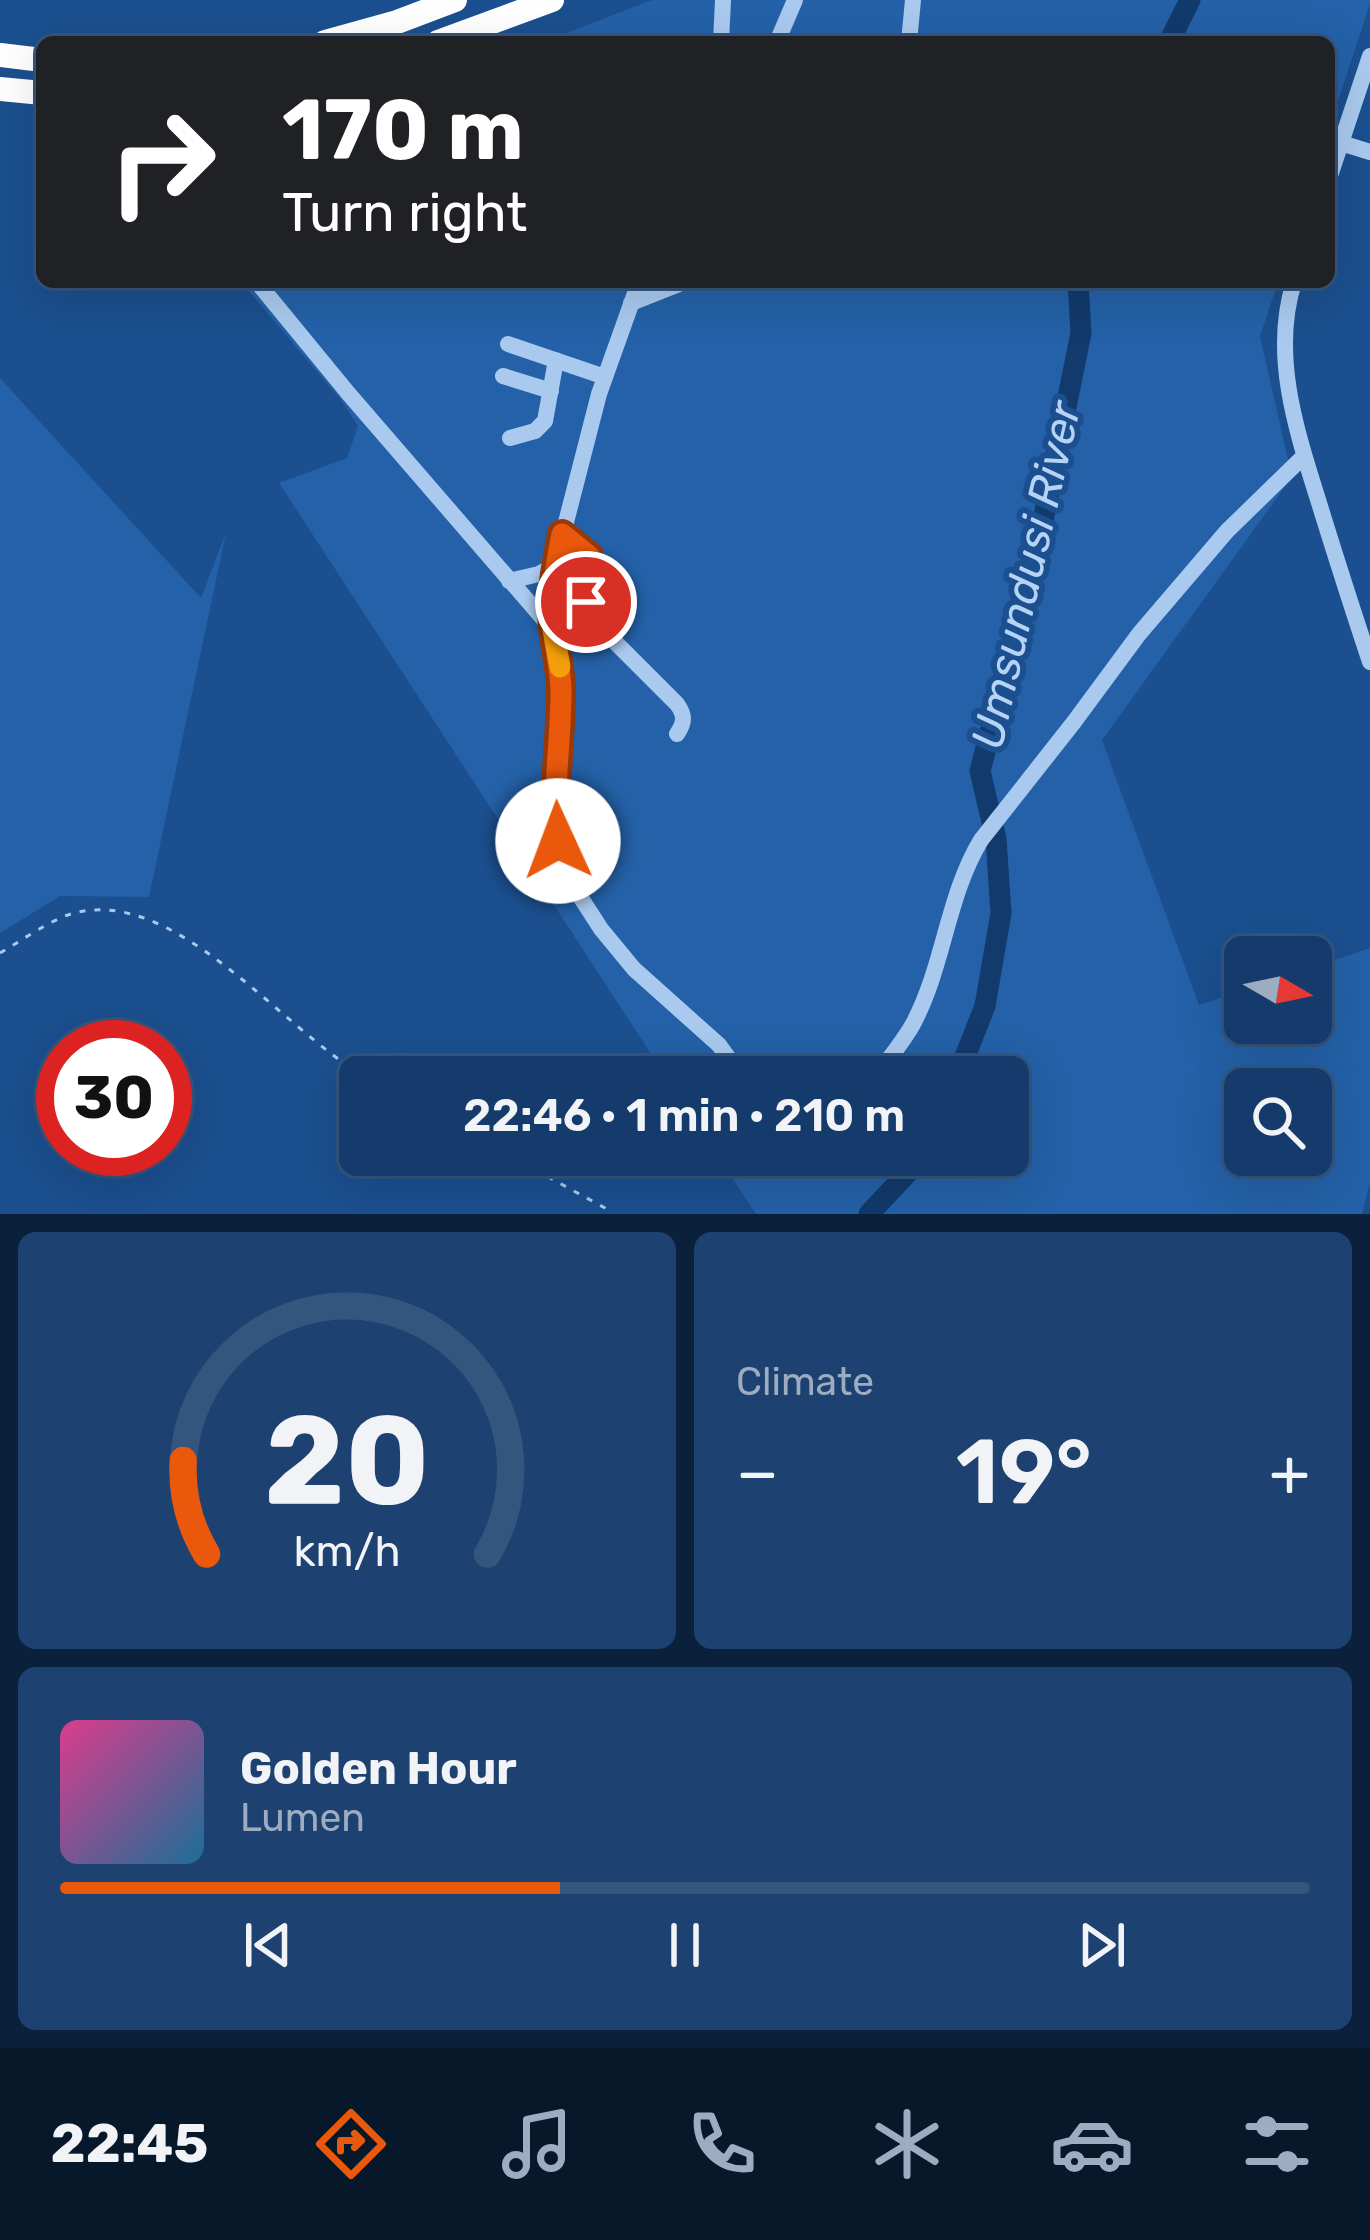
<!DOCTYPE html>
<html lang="en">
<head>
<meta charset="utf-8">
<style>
  body { margin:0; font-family:Rubik,sans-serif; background:#1d4271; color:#f1f3f6; height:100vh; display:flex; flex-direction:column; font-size:45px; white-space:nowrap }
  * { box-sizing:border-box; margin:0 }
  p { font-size:39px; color:#9dadc1 }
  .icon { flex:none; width:66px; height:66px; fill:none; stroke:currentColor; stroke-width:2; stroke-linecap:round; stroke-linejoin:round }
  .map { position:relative; height:1214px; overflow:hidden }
  .details { display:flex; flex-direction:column; gap:18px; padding:18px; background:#0b203b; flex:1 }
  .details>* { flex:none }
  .hud { position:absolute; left:36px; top:36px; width:1299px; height:252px; border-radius:18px; box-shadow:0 12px 48px #0002,0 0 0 3px #33557e; background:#202124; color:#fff; overflow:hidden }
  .needle { width:78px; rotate:99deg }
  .tools { position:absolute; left:1224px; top:936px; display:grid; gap:24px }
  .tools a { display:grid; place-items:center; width:108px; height:108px; border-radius:18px; background:#143b6b; box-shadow:0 12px 48px #0002,0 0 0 3px #33557e; font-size:60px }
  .speed { position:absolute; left:36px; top:1020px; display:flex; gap:24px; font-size:60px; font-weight:700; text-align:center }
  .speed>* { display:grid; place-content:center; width:156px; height:156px; border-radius:50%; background:#143b6b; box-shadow:0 12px 48px #0002,0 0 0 3px #33557e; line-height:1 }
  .speed .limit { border:18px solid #d22; background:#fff; color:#111 }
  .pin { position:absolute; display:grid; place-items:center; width:102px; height:102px; color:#fff; margin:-51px; border:6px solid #fff; border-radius:50%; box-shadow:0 3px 12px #0007 }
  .me { position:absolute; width:132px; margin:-66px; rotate:358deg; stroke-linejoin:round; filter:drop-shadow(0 0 9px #0008) }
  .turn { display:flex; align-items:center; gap:42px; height:252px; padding:0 48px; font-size:54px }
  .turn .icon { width:156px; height:156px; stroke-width:2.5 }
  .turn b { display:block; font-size:84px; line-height:102px }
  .big { font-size:90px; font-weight:600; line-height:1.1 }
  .details .card { flex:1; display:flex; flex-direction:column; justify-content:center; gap:18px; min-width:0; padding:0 42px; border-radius:18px; background:#1d4271 }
  .details .dial { align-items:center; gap:0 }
  .dial svg { height:312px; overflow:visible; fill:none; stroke:#33557e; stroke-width:7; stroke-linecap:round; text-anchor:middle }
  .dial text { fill:#f1f3f6; stroke:none }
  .song { display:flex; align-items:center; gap:36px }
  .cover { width:144px; height:144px; border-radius:18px; background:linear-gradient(135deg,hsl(330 70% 55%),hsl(200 70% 35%)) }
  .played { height:12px; border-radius:6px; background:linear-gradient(90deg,#ea580c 40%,#33557e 40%) }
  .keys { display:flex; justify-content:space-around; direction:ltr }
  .heat { display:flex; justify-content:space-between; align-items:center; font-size:66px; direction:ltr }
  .details .tiles { flex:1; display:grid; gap:18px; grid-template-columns:1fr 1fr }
  .card:last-child { grid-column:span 2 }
  .trip { position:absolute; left:339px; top:1056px; width:690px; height:120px; border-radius:18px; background:#143b6b; box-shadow:0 12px 48px #0002,0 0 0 3px #33557e; font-weight:600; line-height:120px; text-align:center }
  .menu { display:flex; height:192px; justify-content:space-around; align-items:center; background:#08182b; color:#9dadc1 }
  .menu .icon { width:84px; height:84px }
  .menu .on { color:#ea580c }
  .menu b { font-size:54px; color:#f1f3f6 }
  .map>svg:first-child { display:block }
  .green { fill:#2461a8; fill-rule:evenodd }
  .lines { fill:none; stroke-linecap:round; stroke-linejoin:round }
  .river { stroke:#123a6d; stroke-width:21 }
  .path { stroke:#a9c9ee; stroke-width:3; stroke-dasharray:6 9; stroke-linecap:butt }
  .minor { stroke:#a9c9ee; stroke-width:16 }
  .highway { stroke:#fff; stroke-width:24 }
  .route-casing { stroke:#983908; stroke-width:30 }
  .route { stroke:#ea580c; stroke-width:21 }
  .slow { stroke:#f59e0b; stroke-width:21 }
  .labels { text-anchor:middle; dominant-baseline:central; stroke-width:12; stroke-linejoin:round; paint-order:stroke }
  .water-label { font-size:45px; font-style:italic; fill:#b5d3f5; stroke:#1b4f8f }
</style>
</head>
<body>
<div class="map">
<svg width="1370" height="1214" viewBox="0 0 1370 1214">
  <rect width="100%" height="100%" fill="#1b4f8f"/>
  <!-- green -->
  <path class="green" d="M652 0H1370V4L1329 128V42H543Z
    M241 282H1278L1260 336 1292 477 1102 740 1199 1005 1245 990V1023H1311V968L1370 948V1182L1362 1214H756L717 1155H1008V1077H666L279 483 347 458 358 426 341 400ZM1245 1089H1311V1155H1245Z
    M0 378 201 598 226 533 149 897 60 896 0 933Z"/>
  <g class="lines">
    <!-- river -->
    <path class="river" d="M1169 42 1190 0
      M957 1077 985 1006 1001 913 996 839 980 771 1034 565 1081 333 1078 282
      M869 1214 913 1167 920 1155"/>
    <!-- path -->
    <path class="path" d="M0 953C21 941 43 925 65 916 170 877 282 1031 366 1077
      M508 1155 605 1208 611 1214"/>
    <!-- minor -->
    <path class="minor" d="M721 42 723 0
      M777 42 795 0
      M909 42 913 0
      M1341 143 1370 152
      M1329 179 1370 56
      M257 282 348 393 552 629
      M639 282 599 394 555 565 552 629 559 658 561 695 556 775 558 841 570 881 601 929 634 969 719 1045 742 1077
      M1294 282C1269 361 1301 443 1324 519 1339 567 1354 614 1370 662
      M631 303 684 282
      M508 344 605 377
      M503 376 551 391
      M510 438 535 431 545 421 556 360
      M563 534 589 556 586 602 587 615 591 623 615 642 677 704C685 715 685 722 677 734
      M509 581 539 574 555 565
      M875 1077C888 1060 903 1042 913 1024 944 966 947 896 981 840L1074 722 1139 634 1227 531 1303 457"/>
    <!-- highway -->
    <path class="highway" d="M325 42 397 22 455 0
      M438 42 552 0
      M0 55 42 60
      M0 89 42 93"/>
  </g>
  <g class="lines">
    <!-- route casing -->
    <g class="route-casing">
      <path id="route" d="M558 841C552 791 561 742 561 692 561 669 555 649 553 627 550 596 556 565 562 534L589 556 586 602"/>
    </g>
    <!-- route -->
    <use href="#route" class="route"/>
    <!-- slow -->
    <path class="slow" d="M553 590V629L560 667"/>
  </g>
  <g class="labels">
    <!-- water labels -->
    <g class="water-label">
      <text transform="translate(1026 575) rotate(-77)">Umsundusi River</text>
    </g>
  </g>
</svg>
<div class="tools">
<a><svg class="needle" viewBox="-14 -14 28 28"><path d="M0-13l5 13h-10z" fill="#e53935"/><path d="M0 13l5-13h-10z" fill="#9dadc1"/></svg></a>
<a><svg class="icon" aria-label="search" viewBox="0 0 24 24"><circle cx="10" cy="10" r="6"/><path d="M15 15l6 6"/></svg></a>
</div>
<div class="speed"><div class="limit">30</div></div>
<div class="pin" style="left:586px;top:602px;background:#d93025"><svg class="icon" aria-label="arrive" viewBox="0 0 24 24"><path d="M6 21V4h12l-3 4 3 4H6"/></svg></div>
<svg class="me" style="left:558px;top:841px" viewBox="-20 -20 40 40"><circle r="19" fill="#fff"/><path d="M0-13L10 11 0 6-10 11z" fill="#ea580c"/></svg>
<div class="trip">22:46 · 1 min · 210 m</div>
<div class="hud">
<div class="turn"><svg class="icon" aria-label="right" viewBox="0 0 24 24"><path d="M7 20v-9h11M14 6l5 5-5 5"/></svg><div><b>170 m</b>Turn right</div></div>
</div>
</div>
<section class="details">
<div class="tiles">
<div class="card dial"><svg viewBox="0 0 100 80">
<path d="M14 69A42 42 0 1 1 86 69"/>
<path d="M14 69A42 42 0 0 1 8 45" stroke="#ea580c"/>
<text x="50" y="56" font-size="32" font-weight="700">20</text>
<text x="50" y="72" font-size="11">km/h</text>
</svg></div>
<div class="card"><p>Climate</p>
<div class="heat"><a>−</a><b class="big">19°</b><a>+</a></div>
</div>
<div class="card">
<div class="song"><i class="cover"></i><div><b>Golden Hour</b><p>Lumen</p></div></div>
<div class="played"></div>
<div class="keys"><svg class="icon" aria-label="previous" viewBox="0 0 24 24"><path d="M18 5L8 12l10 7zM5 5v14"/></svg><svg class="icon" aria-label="pause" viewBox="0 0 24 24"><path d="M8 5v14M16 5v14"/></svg><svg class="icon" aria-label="next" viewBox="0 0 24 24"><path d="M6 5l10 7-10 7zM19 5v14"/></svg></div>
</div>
</div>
</section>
<nav class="menu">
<b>22:45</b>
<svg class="icon on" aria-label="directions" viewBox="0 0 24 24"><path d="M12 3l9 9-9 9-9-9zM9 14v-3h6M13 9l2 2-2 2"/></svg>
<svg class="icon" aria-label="music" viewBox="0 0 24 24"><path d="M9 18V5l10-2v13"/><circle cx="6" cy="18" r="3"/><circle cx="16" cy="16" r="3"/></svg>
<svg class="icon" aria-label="phone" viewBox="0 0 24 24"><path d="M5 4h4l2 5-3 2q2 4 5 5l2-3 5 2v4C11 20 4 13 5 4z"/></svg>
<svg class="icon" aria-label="climate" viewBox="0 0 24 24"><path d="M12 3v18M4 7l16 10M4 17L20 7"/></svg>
<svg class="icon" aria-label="car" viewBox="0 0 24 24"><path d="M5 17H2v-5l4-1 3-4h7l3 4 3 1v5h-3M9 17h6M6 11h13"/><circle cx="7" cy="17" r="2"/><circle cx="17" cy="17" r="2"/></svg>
<svg class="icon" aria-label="filters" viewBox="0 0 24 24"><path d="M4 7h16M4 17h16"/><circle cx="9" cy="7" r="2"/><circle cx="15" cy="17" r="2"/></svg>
</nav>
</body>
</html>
